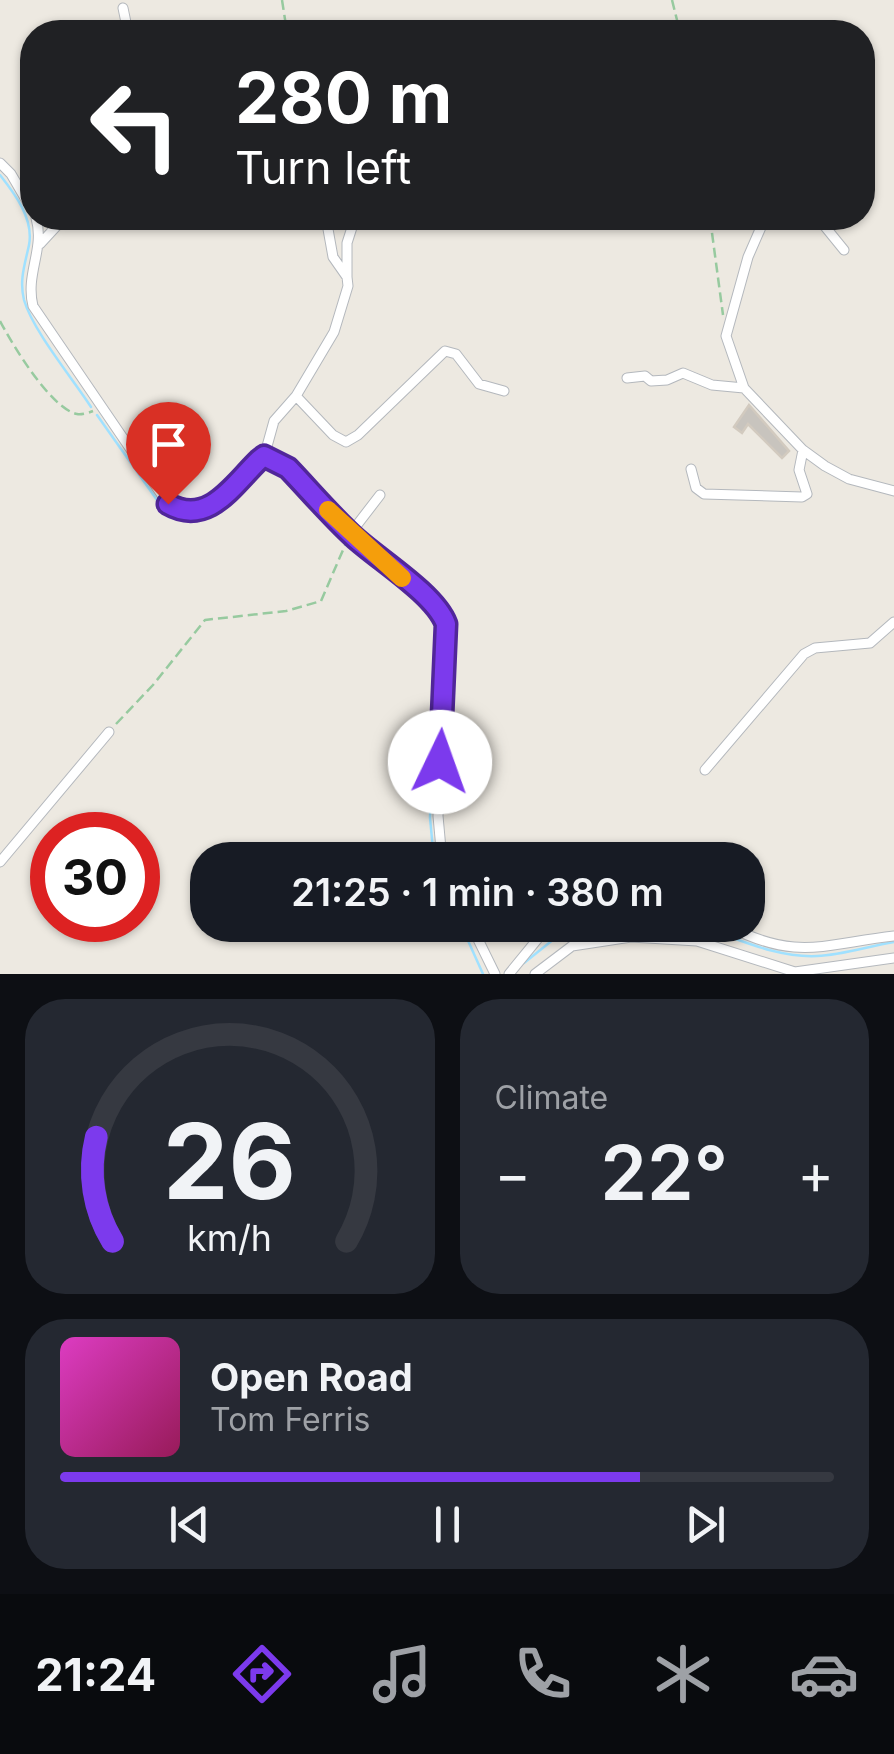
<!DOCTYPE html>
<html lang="en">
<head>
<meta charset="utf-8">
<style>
  body { margin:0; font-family:Inter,sans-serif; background:#242831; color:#f1f3f6; height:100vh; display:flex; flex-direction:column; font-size:38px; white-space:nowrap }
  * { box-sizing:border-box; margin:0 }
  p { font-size:32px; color:#9ea1a6 }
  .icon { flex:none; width:55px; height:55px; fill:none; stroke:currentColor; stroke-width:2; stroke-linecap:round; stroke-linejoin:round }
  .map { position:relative; height:974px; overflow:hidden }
  .side { display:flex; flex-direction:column; gap:25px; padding:25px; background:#0d0f14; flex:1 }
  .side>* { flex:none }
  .guide { position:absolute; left:20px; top:20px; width:855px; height:210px; border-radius:40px; box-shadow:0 2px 8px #0004; background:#202124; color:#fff; overflow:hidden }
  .speed { position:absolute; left:30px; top:812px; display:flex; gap:20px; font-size:50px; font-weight:700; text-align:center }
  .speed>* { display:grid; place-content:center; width:130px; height:130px; border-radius:50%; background:#171b24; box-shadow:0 2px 8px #0004; line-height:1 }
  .speed .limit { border:15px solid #d22; background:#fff; color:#111 }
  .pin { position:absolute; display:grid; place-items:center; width:85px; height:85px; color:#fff; margin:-102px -42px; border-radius:50% 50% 50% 0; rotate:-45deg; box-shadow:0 0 10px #0007 }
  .pin .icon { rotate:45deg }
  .me { position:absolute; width:110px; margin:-55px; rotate:3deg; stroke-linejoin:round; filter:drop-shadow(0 0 8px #0008) }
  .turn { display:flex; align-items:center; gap:35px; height:210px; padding:0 50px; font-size:45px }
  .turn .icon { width:130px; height:130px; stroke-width:2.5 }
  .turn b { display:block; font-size:70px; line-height:85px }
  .big { font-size:75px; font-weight:600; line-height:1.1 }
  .side .card { flex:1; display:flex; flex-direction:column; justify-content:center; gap:15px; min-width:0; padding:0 35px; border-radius:40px; background:#242831 }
  .side .dial { align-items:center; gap:0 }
  .dial svg { height:260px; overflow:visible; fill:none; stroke:#363941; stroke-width:7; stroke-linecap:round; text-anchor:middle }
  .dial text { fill:#f1f3f6; stroke:none }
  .song { display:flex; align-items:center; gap:30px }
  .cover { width:120px; height:120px; border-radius:15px; background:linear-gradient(135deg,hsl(310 70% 55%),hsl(330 70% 35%)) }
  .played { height:10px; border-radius:5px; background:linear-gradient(90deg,#7c3aed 75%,#363941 75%) }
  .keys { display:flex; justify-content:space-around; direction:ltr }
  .heat { display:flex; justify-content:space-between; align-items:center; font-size:55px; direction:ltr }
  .side .tiles { flex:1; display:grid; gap:25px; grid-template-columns:1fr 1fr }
  .card:last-child { grid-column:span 2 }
  .trip { position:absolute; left:190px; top:842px; width:575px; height:100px; border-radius:40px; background:#171b24; box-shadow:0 2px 8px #0004; font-weight:600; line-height:100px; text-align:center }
  .dock { display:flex; height:160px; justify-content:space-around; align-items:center; background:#090b0e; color:#9ea1a6 }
  .dock .icon { width:70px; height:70px }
  .dock .active { color:#7c3aed }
  .dock b { font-size:45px; color:#f1f3f6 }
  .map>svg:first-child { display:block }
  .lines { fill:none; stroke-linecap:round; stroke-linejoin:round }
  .stream { stroke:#a0e1ff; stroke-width:2.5 }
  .building { fill:#c8c4be; stroke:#d2cabf; stroke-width:2.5 }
  .minor-casing { stroke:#b4b8bd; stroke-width:11 }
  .path { stroke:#97ca9f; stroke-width:2.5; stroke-dasharray:10 5; stroke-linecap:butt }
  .minor { stroke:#fff; stroke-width:9 }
  .route-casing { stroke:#51269a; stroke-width:25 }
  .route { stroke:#7c3aed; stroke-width:18 }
  .slow { stroke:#f59e0b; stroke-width:18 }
</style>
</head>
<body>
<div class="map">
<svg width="894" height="974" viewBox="0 0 894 974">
  <rect width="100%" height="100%" fill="#ede9e1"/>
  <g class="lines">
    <!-- stream -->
    <path class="stream" d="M0 175C15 194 34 219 29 245 25 264 19 280 24 300 33 331 73 379 91 407
      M97 415 169 517C237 533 239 467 271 465L282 471 341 537
      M351 546 425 608 437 622 430 818 434 860
      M461 925 483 974
      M696 925C735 937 774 958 817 956 842 955 869 946 894 942
      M524 963 559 935 596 925"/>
  </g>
  <!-- building -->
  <path class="building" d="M749 405 789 451 782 458 748 424 742 433 734 427Z"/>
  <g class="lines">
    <!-- minor casing -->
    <g class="minor-casing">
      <path id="minor" d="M123 8 128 32
        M0 163 11 174 32 210
        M36 218C45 249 25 274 33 306L168 504C209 528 233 485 259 460L264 457 288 467 350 534 443 615 446 632 438 816 442 860
        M765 218 748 257 726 336 744 388 803 450 825 466 849 479 894 491
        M818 218 844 250
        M40 244 64 218
        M347 277V243L355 218
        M627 378 645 376 651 381 667 380 683 373 712 385 744 388
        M296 396 333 435 346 442 358 435 445 351 456 354 479 384 504 391
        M264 457 274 421 296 396 334 332 348 286 347 277 333 257 326 218
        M691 469 696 488 704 494 802 497 807 494 799 470 803 450
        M350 534 380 495
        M705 770 804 654 815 648 870 643 894 622
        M607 860 614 851
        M0 862 109 732
        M748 871 754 862
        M471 925 495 974
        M726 925C797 962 823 944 894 936
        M509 974 549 925
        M535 974 572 946 631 937 697 941 795 972 894 958"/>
    </g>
    <!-- path -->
    <path class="path" d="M282 0 287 32
      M672 0 680 32
      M710 218 723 315
      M0 321C12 344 51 409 77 414 81 415 88 413 93 411
      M116 724 153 685 205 620 286 611 321 601 346 543"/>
    <!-- minor -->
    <use href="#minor" class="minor"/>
  </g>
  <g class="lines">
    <!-- route casing -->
    <g class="route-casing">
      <path id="route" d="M168 504C208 527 233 485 259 460L264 456 288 468C310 491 331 516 354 537 379 560 435 594 446 624L440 762"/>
    </g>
    <!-- route -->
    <use href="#route" class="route"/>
    <!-- slow -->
    <path class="slow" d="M328 510 402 578"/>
  </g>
</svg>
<div class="speed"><div class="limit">30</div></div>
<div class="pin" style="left:168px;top:504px;background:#d93025"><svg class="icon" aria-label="arrive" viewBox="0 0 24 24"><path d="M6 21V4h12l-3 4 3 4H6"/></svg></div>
<svg class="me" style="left:440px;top:762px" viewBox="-20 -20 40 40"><circle r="19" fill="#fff"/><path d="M0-13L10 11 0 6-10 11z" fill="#7c3aed"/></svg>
<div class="trip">21:25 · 1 min · 380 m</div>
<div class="guide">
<div class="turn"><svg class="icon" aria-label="left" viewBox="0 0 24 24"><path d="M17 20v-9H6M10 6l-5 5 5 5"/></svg><div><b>280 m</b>Turn left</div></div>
</div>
</div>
<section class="side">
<div class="tiles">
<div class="card dial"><svg viewBox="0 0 100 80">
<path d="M14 69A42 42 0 1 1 86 69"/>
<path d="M14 69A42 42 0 0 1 9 37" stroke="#7c3aed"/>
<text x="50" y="56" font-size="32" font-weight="700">26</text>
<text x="50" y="72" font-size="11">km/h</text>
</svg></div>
<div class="card"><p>Climate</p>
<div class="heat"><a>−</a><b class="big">22°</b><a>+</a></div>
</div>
<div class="card">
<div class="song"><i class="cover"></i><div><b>Open Road</b><p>Tom Ferris</p></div></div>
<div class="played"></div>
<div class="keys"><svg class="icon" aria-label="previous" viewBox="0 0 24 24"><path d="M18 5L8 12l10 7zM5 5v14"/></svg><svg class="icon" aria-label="pause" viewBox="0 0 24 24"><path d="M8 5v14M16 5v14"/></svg><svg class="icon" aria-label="next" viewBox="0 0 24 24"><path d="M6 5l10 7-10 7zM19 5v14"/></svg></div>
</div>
</div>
</section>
<nav class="dock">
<b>21:24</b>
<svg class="icon active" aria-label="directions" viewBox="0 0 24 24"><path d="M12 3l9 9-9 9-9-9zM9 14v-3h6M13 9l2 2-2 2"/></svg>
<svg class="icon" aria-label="music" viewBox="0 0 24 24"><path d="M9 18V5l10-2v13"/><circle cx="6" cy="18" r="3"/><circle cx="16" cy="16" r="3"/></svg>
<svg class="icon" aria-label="phone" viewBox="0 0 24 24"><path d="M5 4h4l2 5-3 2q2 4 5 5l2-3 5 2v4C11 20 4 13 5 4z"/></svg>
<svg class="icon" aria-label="climate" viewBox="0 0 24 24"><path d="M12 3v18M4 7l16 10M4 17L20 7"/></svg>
<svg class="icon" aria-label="car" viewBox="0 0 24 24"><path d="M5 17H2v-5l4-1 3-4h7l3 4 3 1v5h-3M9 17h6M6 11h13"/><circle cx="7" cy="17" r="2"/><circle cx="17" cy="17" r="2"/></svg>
</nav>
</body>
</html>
